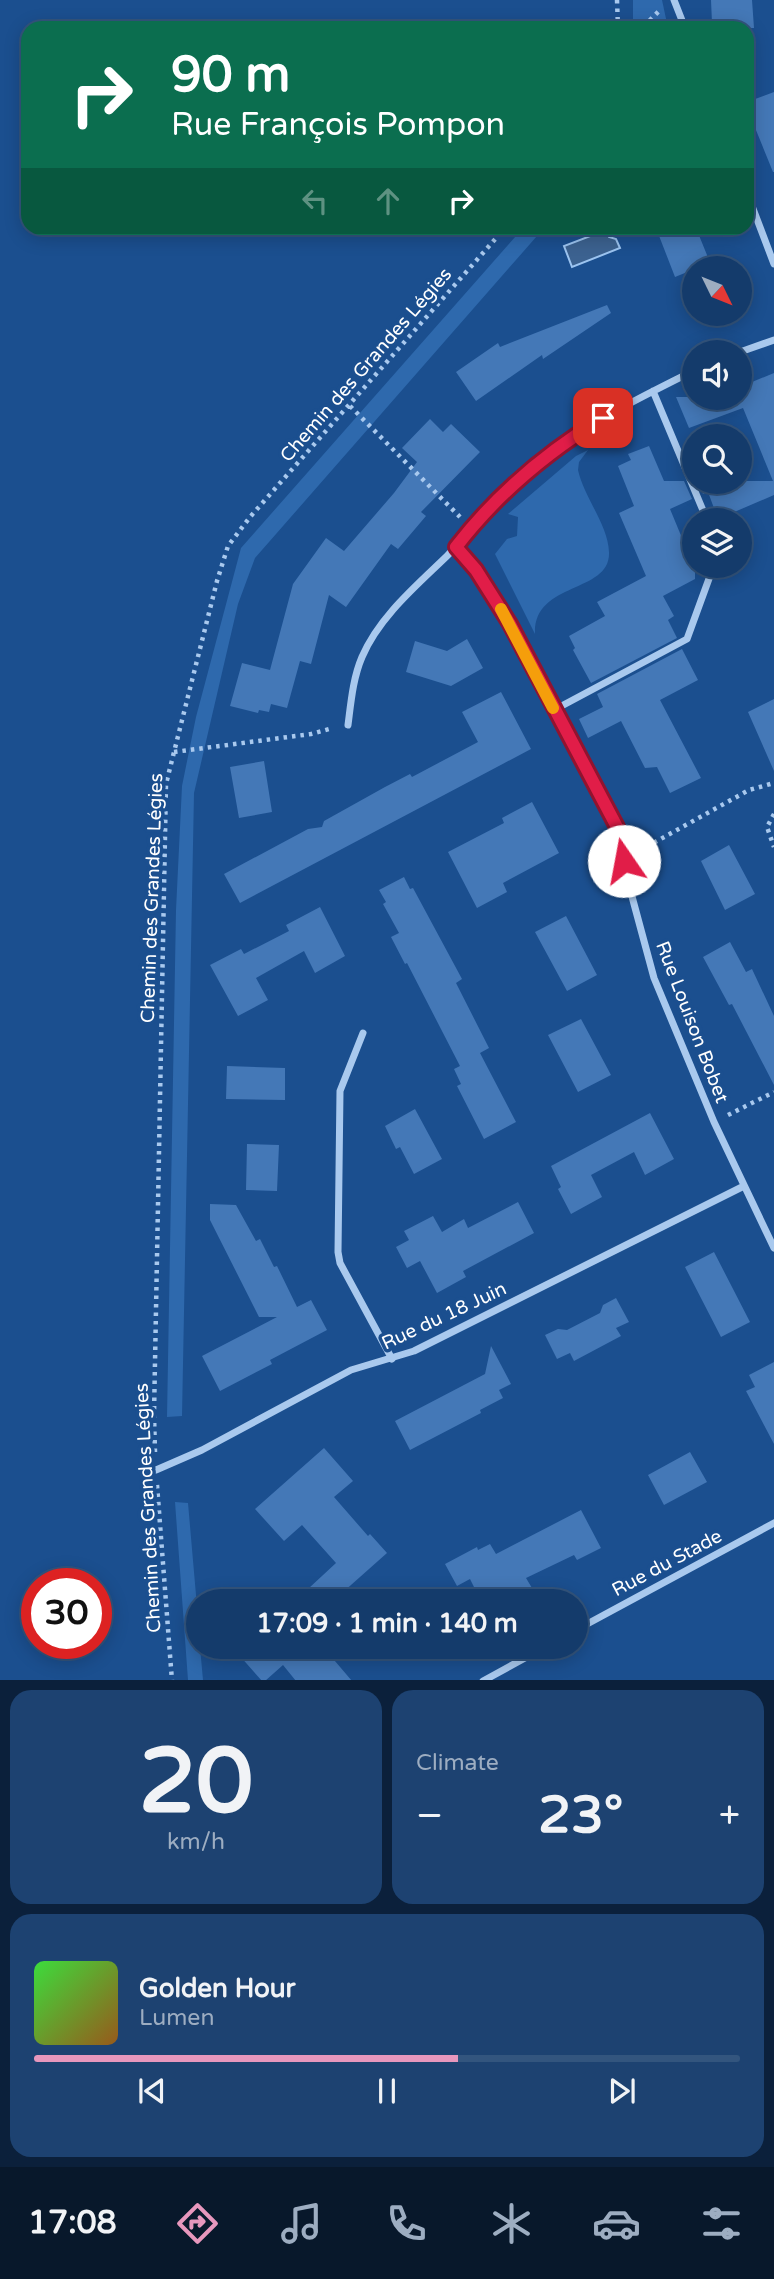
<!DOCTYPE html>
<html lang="en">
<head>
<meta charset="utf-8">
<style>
  body { margin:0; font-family:"Varela Round",sans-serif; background:#1d4271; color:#f1f3f6; height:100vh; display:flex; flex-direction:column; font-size:26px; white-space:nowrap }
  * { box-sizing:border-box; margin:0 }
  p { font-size:23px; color:#9dadc1 }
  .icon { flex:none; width:38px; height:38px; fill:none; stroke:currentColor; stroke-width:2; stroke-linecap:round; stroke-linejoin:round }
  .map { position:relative; height:1680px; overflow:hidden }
  .drawer { display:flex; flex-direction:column; gap:10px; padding:10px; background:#0b203b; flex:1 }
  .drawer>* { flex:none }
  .guide { position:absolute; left:21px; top:21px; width:733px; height:214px; border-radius:21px; box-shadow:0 4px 18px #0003,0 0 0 2px #33557e; background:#0b6e4f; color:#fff; overflow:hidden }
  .needle { width:46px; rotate:133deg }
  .controls { position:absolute; left:682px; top:256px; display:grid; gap:14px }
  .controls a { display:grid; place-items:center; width:70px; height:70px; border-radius:50%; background:#143b6b; box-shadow:0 4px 18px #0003,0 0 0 2px #33557e; font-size:35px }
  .speed { position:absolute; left:21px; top:1568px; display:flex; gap:14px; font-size:35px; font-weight:700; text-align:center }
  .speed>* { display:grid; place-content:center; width:91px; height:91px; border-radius:50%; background:#143b6b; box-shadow:0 4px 18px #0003,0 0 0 2px #33557e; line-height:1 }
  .speed .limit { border:10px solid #d22; background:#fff; color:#111 }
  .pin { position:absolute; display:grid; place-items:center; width:60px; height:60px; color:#fff; margin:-30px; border-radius:14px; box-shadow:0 4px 10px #0006 }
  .me { position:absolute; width:77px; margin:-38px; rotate:348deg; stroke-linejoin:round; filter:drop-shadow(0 0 5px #0008) }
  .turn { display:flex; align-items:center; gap:24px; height:147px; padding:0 35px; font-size:32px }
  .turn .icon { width:91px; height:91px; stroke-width:2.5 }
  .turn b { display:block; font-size:49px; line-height:60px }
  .lanes { display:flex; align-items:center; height:66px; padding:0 35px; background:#0003; justify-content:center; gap:35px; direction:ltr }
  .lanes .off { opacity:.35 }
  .big { font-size:52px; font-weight:800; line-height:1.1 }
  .drawer .widget { flex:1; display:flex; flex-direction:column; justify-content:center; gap:10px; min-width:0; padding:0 24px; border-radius:21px; background:#1d4271 }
  .drawer .dial { align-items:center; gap:0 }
  .dial b { font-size:91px; line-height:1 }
  .song { display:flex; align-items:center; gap:21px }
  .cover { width:84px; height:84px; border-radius:10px; background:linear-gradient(135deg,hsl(120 70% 55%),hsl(30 70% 35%)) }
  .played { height:7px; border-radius:4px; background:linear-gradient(90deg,#e797bd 60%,#33557e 60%) }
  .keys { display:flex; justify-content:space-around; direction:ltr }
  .heat { display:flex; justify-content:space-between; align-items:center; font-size:38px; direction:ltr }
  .drawer .tiles { flex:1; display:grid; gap:10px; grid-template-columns:1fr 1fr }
  .widget:last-child { grid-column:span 2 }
  .trip { position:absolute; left:186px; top:1589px; width:402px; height:70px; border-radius:35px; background:#143b6b; box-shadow:0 4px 18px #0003,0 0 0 2px #33557e; font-weight:800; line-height:70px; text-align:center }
  .menu { display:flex; height:112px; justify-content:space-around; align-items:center; background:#08182b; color:#9dadc1 }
  .menu .icon { width:49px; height:49px }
  .menu .active { color:#e797bd }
  .menu b { font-size:32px; color:#f1f3f6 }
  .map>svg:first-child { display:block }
  .green { fill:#2e69ad }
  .water { fill:#3c6290; stroke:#9cc4f0; stroke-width:2 }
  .building { fill:#4478b7 }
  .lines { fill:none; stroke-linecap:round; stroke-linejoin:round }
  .path { stroke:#a9c9ee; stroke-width:4.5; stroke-dasharray:3.5 5; stroke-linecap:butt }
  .minor { stroke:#a9c9ee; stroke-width:7 }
  .route-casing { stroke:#92132f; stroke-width:18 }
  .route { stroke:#e11d48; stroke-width:12 }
  .slow { stroke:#f59e0b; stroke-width:12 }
  .labels { text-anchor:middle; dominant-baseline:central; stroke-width:7; stroke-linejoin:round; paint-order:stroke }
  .street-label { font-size:19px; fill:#fff; stroke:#1b4f8f }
</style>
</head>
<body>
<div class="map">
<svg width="774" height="1681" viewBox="0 0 774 1681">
  <rect width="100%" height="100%" fill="#1b4f8f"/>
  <!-- green -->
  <path class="green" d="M633 0H662L668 28H633Z
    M523 228H544L255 558 238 604 194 793 182 1416 167 1417 176 910 182 786 196 717 241 548Z
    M588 450 579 462 578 470C584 497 608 525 609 552 611 594 533 581 535 634L495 554 507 539 517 536 518 517 508 514 576 456Z
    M175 1502 188 1503 198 1618V1647H200L203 1680H188Z"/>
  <!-- water -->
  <path class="water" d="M606 230 609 237 616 239 620 248 572 267 564 246Z"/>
  <!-- building -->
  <path class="building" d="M711 0H752L754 28H721V22L712 23Z
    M774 92V172H773L747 108V102Z
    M656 228H696L707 255V264L675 277Z
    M607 305 611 313 543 359 542 355 476 401 456 372 498 343 500 347Z
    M774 373V495L718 519 708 492 703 494 697 481H773L743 408 689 428 676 397H740V387Z
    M430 419 443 432 451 424 480 452 421 512 426 516 398 549 391 544 346 607 329 595 311 664 300 661 287 708 271 704 269 712 259 710 258 713 230 706 242 663 270 670 293 584 326 538 344 551 394 493 417 462 402 448Z
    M649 446 664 481H684L692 499 670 509 687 550 695 547V579L663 596 674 616 668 620 677 638 591 683 573 650 575 648 569 636 605 616 597 602 646 576 619 513 634 506 618 466 631 460 628 454Z
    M467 639 483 668 451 686 406 672 415 641 447 651Z
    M682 649 698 680 660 700 701 778 670 793 657 767 645 768 621 721 588 738 579 719 603 707 597 694Z
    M501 692 531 749 240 903 224 874 308 829 322 827 324 821 385 787 410 774 412 777 478 742 462 712Z
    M774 699V771L748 712Z
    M264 761 272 812 239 818 230 767Z
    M532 802 559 853 503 883 507 892 477 908 448 852 504 823 502 818Z
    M729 845 755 894 725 910 701 861Z
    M404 877 410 889 413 888 462 979 456 983 489 1048 480 1053 516 1122 484 1139 457 1086 461 1084 454 1069 460 1066 407 963 405 964 391 937 399 933 383 904 386 902 379 890Z
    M320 907 345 956 315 973 304 951 256 978 268 1000 238 1016 210 965 241 949 244 954 289 931 286 925Z
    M566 916 597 975 567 991 535 932Z
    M730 942 746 972 752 969 774 1016V1085L732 1004 729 1005 703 957Z
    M581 1019 611 1075 578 1092 548 1035Z
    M227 1066 285 1068V1100L226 1099Z
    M415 1109 442 1159 414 1174 400 1147 396 1149 385 1126Z
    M650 1113 674 1159 645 1175 634 1152 591 1175 602 1197 571 1214 558 1189 561 1187 551 1166Z
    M247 1144 279 1145 277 1191 246 1190Z
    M518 1202 534 1233 463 1271 466 1277 437 1293 420 1261 407 1268 396 1247 409 1240 404 1231 433 1216 442 1232 464 1219 468 1228Z
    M210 1204 236 1205 256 1241 260 1239 274 1267 277 1266 297 1307 311 1300 327 1330 270 1360 272 1364 220 1391 202 1356 277 1317H259L210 1220Z
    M714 1252 750 1322 721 1337 685 1267Z
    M616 1298 629 1322 616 1328 621 1336 574 1361 570 1353 557 1359 545 1335 558 1329 567 1330 600 1313 603 1305Z
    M491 1346 511 1384 499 1390 503 1398 480 1410 481 1413 410 1450 395 1421 485 1374Z
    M774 1362V1444L746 1391 755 1387 749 1375Z
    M324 1448 353 1481 334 1497 368 1536 370 1534 387 1553 333 1601H295L336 1563 302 1525 284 1541 255 1509Z
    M690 1452 707 1482 664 1505 648 1475Z
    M581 1510 601 1548 577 1560 574 1555 526 1578 532 1588 508 1601H481L470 1579 457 1586 445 1564 477 1547 478 1550 490 1544 496 1554Z
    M232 1647H323L352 1681H296L283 1665 265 1681H262Z"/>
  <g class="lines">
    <!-- path -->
    <path class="path" d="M617 0 618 28
      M646 28 650 20 660 10
      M350 406 460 517
      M174 752 311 734 333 728
      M774 814 767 827 774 847
      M639 851 749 790 774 783
      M728 1115 774 1092
      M155 1452 154 1415 166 784 217 581 228 546 250 517 505 228
      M157 1485 172 1681"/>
    <!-- minor -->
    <path class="minor" d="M674 0 685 28
      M747 193 774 264
      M740 352 774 340
      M653 391 707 520
      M456 547 476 570 510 624 617 827 627 878 654 978 714 1122 774 1248
      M554 710 687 639 714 565
      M348 725C351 702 353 678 362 657 379 617 416 586 447 556 456 547 462 537 471 528 492 503 518 479 544 458 589 422 643 396 695 370
      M363 1033 340 1091 338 1252 340 1263 392 1359
      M156 1470 202 1450 351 1370 414 1351 744 1186
      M576 1630 774 1523
      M483 1681 545 1647"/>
  </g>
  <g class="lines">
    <!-- route casing -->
    <g class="route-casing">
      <path id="route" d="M603 418C547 452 496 495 456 547L476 570 510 624 617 827 624 861"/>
    </g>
    <!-- route -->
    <use href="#route" class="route"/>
    <!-- slow -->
    <path class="slow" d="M501 609 553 708"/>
  </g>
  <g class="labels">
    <!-- street labels -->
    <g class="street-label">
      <text transform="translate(366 365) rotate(-49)">Chemin des Grandes Légies</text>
      <text transform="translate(152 898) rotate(-88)">Chemin des Grandes Légies</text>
      <text transform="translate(692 1022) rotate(69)">Rue Louison Bobet</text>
      <text transform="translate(444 1316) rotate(-25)">Rue du 18 Juin</text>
      <text transform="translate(148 1508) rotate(-93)">Chemin des Grandes Légies</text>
      <text transform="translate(667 1563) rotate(-28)">Rue du Stade</text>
    </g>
  </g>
</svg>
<div class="controls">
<a><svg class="needle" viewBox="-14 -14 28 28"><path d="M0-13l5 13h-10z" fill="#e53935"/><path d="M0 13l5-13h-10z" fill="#9dadc1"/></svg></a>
<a><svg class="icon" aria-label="sound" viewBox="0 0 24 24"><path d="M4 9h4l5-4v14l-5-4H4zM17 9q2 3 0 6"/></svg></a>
<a><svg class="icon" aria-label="search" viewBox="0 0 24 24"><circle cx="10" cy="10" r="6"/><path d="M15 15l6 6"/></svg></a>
<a><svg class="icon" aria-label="layers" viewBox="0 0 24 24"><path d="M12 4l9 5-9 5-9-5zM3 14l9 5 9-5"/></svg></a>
</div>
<div class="speed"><div class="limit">30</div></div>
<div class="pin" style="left:603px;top:418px;background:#d93025"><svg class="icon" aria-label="arrive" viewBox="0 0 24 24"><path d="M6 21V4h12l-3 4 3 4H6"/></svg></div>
<svg class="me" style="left:624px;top:861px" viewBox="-20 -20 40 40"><circle r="19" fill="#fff"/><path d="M0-13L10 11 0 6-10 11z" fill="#e11d48"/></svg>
<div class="trip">17:09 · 1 min · 140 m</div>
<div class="guide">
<div class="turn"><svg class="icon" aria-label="right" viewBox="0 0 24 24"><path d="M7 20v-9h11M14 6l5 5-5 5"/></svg><div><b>90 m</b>Rue François Pompon</div></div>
<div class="lanes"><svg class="icon off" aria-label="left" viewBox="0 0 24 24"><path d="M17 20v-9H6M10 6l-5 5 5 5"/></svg><svg class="icon off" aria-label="ahead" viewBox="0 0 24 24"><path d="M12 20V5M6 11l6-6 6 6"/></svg><svg class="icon" aria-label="right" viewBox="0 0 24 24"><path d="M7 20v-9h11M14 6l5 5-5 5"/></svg></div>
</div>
</div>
<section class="drawer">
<div class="tiles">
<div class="widget dial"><b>20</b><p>km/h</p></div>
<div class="widget"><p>Climate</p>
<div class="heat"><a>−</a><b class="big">23°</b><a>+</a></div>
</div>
<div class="widget">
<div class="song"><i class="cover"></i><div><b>Golden Hour</b><p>Lumen</p></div></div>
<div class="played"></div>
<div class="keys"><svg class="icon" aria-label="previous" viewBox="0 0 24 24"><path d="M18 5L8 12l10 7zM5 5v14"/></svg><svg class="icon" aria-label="pause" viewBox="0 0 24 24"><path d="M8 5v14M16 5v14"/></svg><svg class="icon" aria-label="next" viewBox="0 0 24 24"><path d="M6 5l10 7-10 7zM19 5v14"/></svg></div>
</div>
</div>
</section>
<nav class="menu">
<b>17:08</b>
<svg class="icon active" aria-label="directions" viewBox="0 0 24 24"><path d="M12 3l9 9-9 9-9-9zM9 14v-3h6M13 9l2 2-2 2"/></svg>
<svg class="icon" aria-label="music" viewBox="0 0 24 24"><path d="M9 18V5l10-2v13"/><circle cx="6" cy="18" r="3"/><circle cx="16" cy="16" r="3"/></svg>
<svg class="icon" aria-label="phone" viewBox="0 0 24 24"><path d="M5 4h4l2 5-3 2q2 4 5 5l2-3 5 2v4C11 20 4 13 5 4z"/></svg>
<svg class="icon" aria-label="climate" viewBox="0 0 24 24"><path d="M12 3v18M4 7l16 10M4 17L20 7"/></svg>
<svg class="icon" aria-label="car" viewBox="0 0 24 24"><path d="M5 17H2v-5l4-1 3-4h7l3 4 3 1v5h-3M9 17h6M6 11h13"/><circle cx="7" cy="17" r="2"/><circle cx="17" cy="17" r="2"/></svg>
<svg class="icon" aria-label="filters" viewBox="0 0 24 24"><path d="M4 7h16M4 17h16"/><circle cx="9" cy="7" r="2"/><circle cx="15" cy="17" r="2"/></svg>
</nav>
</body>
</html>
